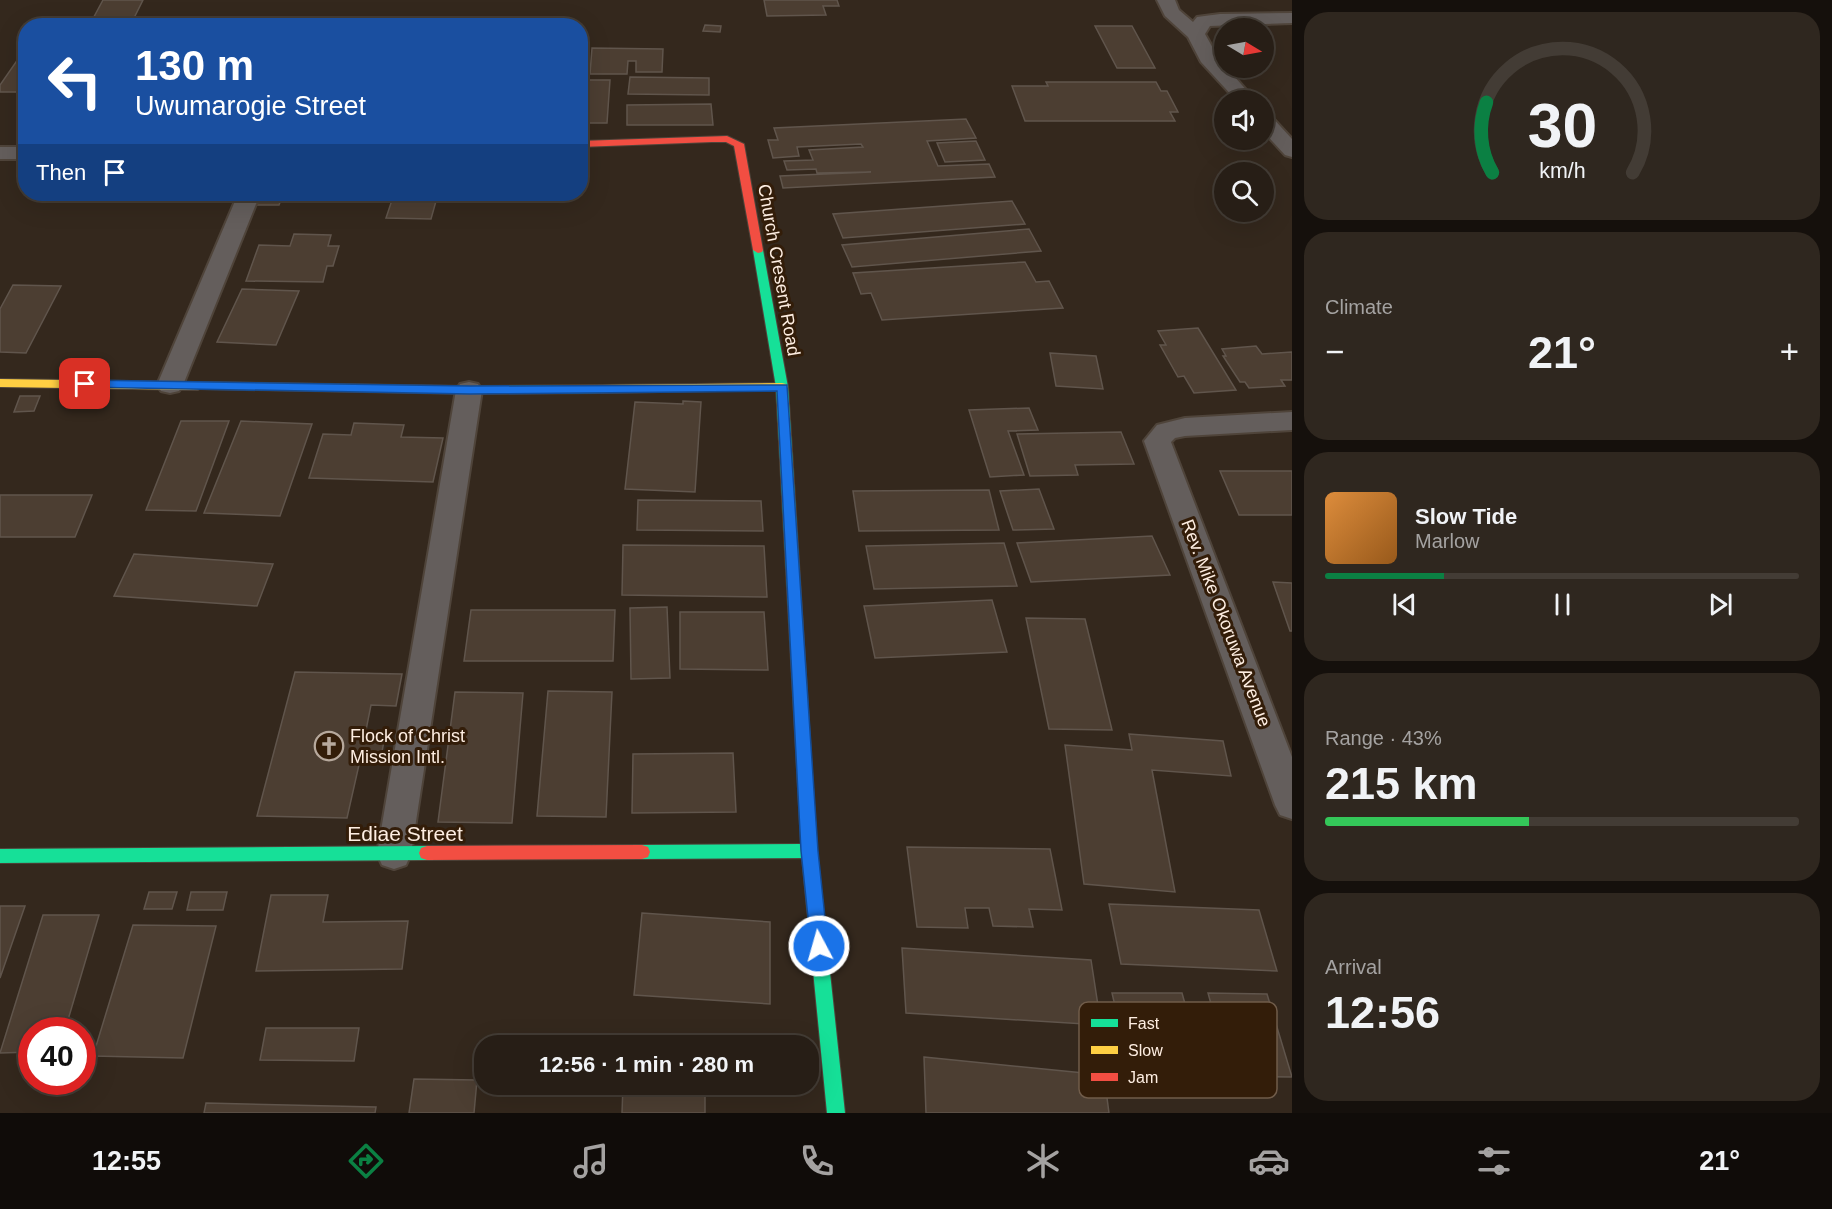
<!DOCTYPE html>
<html lang="en">
<head>
<meta charset="utf-8">
<style>
  body { margin:0; font-family:Helvetica,sans-serif; background:#2f271f; color:#f1f3f6; height:100vh; display:flex; flex-direction:column; font-size:22px; white-space:nowrap }
  * { box-sizing:border-box; margin:0 }
  p { font-size:20px; color:#a4a2a1 }
  .icon { flex:none; width:33px; height:33px; fill:none; stroke:currentColor; stroke-width:2; stroke-linecap:round; stroke-linejoin:round }
  .map { position:relative; flex:1; overflow:hidden }
  .side { display:flex; flex-direction:column; gap:12px; padding:12px; background:#15100c; width:540px }
  .side>* { flex:none }
  .top-card { position:absolute; left:18px; top:18px; width:570px; height:183px; border-radius:24px; box-shadow:0 6px 24px #0002,0 0 0 2px #433c35; background:#1a4fa0; color:#fff; overflow:hidden }
  .needle { width:39px; rotate:100deg }
  .fabs { position:absolute; left:1214px; top:18px; display:grid; gap:12px }
  .fabs a { display:grid; place-items:center; width:60px; height:60px; border-radius:50%; background:#271e16; box-shadow:0 6px 24px #0002,0 0 0 2px #433c35; font-size:30px }
  .speed { position:absolute; left:18px; top:1017px; display:flex; gap:12px; font-size:30px; font-weight:700; text-align:center }
  .speed>* { display:grid; place-content:center; width:78px; height:78px; border-radius:50%; background:#271e16; box-shadow:0 6px 24px #0002,0 0 0 2px #433c35; line-height:1 }
  .speed .limit { border:9px solid #d22; background:#fff; color:#111 }
  .pin { position:absolute; display:grid; place-items:center; width:51px; height:51px; color:#fff; margin:-26px; border-radius:12px; box-shadow:0 3px 9px #0006 }
  .me { position:absolute; width:66px; margin:-33px; rotate:354deg; stroke-linejoin:round; filter:drop-shadow(0 0 4px #0008) }
  .turn { display:flex; align-items:center; gap:21px; height:126px; padding:0 18px; font-size:27px }
  .turn .icon { width:78px; height:78px; stroke-width:2.5 }
  .turn b { display:block; font-size:42px; line-height:51px }
  .then { display:flex; align-items:center; height:57px; padding:0 18px; background:#0003; gap:12px; font-size:22px }
  .big { font-size:45px; font-weight:700; line-height:1.1 }
  .side .card { flex:1; display:flex; flex-direction:column; justify-content:center; gap:9px; min-width:0; padding:0 21px; border-radius:24px; background:#2f271f }
  .side .dial { align-items:center; gap:0 }
  .dial svg { height:156px; overflow:visible; fill:none; stroke:#433c35; stroke-width:7; stroke-linecap:round; text-anchor:middle }
  .dial text { fill:#f1f3f6; stroke:none }
  .song { display:flex; align-items:center; gap:18px }
  .cover { width:72px; height:72px; border-radius:9px; background:linear-gradient(135deg,hsl(30 70% 55%),hsl(30 70% 35%)) }
  .played { height:6px; border-radius:3px; background:linear-gradient(90deg,#0b8043 25%,#433c35 25%) }
  .keys { display:flex; justify-content:space-around; direction:ltr }
  .heat { display:flex; justify-content:space-between; align-items:center; font-size:33px; direction:ltr }
  .charge { height:9px; border-radius:4px; background:linear-gradient(90deg,#34c759 43%,#433c35 0) }
  .trip { position:absolute; left:474px; top:1035px; width:345px; height:60px; border-radius:24px; background:#271e16; box-shadow:0 6px 24px #0002,0 0 0 2px #433c35; font-weight:700; line-height:60px; text-align:center }
  .menu { display:flex; height:96px; justify-content:space-around; align-items:center; background:#100c09; color:#a4a2a1 }
  .menu .icon { width:42px; height:42px }
  .menu .current { color:#0b8043 }
  .menu b { font-size:27px; color:#f1f3f6 }
  main { display:flex; flex:1; min-height:0 }
  .map>svg:first-child { display:block }
  .building { fill:#4c3e32; stroke:#60554c; stroke-width:1.5 }
  .lines { fill:none; stroke-linecap:round; stroke-linejoin:round }
  .street-casing { stroke:#4f443a; stroke-width:4 }
  .fast-casing { stroke:#4f443a; stroke-width:2 }
  .slow-casing { stroke:#4f443a; stroke-width:2 }
  .jam-casing { stroke:#4f443a; stroke-width:2 }
  .street { fill:#645e5c; fill-rule:evenodd }
  .fast { fill:#16e098; fill-rule:evenodd }
  .slow { fill:#ffcf43; fill-rule:evenodd }
  .jam { fill:#f24e42; fill-rule:evenodd }
  .route { fill:#1a73e8; stroke:#114b97; stroke-width:1.5 }
  .labels { text-anchor:middle; dominant-baseline:central; stroke-width:6; stroke-linejoin:round; paint-order:stroke }
  .street-label { font-size:18px; fill:#feeee2; stroke:#331d09 }
  .poi-label { font-size:18px; fill:#feeee2; stroke:#331d09; text-anchor:start }
  .near-street-label { font-size:21px; fill:#feeee2; stroke:#331d09 }
  .key { fill:#331d09; stroke:#705c4a; stroke-width:1.5 }
  .key-label { font-size:16px; fill:#feeee2 }
</style>
</head>
<body>
<main>
<div class="map">
<svg width="1292" height="1113" viewBox="0 0 1292 1113">
  <rect width="100%" height="100%" fill="#34281d"/>
  <!-- building -->
  <path class="building" d="M103 0H143L130 26H89Z
    M764 0H837L839 6H823L826 15 767 16Z
    M705 25 721 26 720 32 703 31Z
    M1095 26H1132L1155 68H1117Z
    M592 48 663 49 662 72H636V61H628L627 74H590Z
    M25 49 26 92H0V85Z
    M630 77 709 78V95L628 94Z
    M580 80H610L607 123H580Z
    M1046 82H1156L1161 91H1167L1178 112H1170L1175 121H1025L1012 86H1048Z
    M711 104 713 125H627V105Z
    M966 119 976 138 927 141 938 166 989 164 995 177 783 188 780 176 871 172 817 173 816 169 787 170 784 161 813 160 809 150 863 147 861 144 797 147 799 156 773 158 768 140H778L774 128Z
    M976 141 985 160 945 162 937 143Z
    M260 194H283L279 205H257Z
    M394 194H438L431 219 386 218Z
    M1012 201 1025 224 843 238 833 214Z
    M1029 229 1041 251 852 267 842 245Z
    M294 234 331 235 328 246H339L333 266H327L323 282 246 281 259 245 290 246Z
    M1025 262 1036 282 1049 281 1063 308 882 320 871 293 861 294 853 273Z
    M13 285 61 286 26 353 0 352V309Z
    M242 289 299 291 276 345 217 342Z
    M1198 328 1236 390 1194 393 1184 376 1178 377 1160 345H1166L1158 331Z
    M1256 346 1262 354 1292 352V380H1281L1285 386 1249 388 1245 382H1240L1223 356H1226L1222 349Z
    M1050 353 1096 356 1103 389 1056 386Z
    M20 396H40L34 411 14 412Z
    M683 401 701 402 695 492 625 489 635 402 683 404Z
    M1029 408 1038 430 1008 431 1024 475 990 477 969 410Z
    M181 421H229L196 511 146 510Z
    M241 421 312 424 280 516 204 513Z
    M354 423 404 425 401 437 443 438 433 482 309 478 323 434 351 435Z
    M1121 432 1134 464 1075 465 1078 475 1030 476 1017 434Z
    M1220 471H1292V515H1239Z
    M1039 489 1054 529 1013 530 1000 491Z
    M989 490 999 530 859 531 853 491Z
    M0 495H92L75 537H0Z
    M638 500 761 501 763 531 637 530Z
    M1152 536 1170 575 1031 582 1017 543Z
    M1004 543 1017 586 874 589 866 546Z
    M623 545 764 546 767 597 622 595Z
    M134 554 273 564 257 606 114 596Z
    M1273 582 1292 583V631H1290Z
    M992 600 1007 652 875 658 864 606Z
    M667 607 670 678 631 679 630 608Z
    M471 610H615L613 661H464Z
    M680 612H764L768 670 680 669Z
    M1026 618 1085 619 1112 730 1049 729Z
    M295 672 402 674 396 706 371 705 365 735 385 736 381 757 361 756 347 818 257 816Z
    M548 691 612 692 606 817 537 816Z
    M455 692 523 693 512 823 438 822Z
    M1129 734 1223 741 1231 776 1152 770 1175 892 1084 884 1065 745 1132 750Z
    M733 753 736 812 632 813 633 754Z
    M907 847 1050 849 1062 910 1029 909 1033 927 993 926 989 908H965L968 928 917 927Z
    M149 892H177L172 909H144Z
    M191 892H227L223 910H187Z
    M271 895H328L323 922 408 921 402 969 256 971Z
    M1109 904 1259 910 1277 971 1121 964Z
    M0 906H25L0 978Z
    M642 913 770 922V1004L634 995Z
    M43 915H99L65 1030H32V1052L0 1053Z
    M133 925 216 926 183 1058 93 1056Z
    M902 948 1091 960 1101 1025 906 1013Z
    M1112 993H1182L1187 1011H1213L1208 993 1267 994 1292 1077 1131 1075Z
    M266 1028H359L354 1061 260 1060Z
    M924 1057 1104 1075 1109 1113H926Z
    M414 1079 477 1080 474 1113H409Z
    M623 1085 705 1089V1113H622Z
    M206 1103 376 1107 375 1113H204Z"/>
  <g class="lines">
    <!-- street casing -->
    <g class="street-casing">
      <path id="street" d="M1157 0H1175L1179 10 1193 22 1197 17 1220 14 1292 13V23L1210 26 1205 34 1224 68H1227L1255 100H1236L1201 62 1188 37 1165 16Z
        M1263 113 1270 115 1292 139V157L1285 155 1263 131Z
        M0 147H26V159H0Z
        M238 194H260L183 385 179 391 170 393 161 391 157 385Z
        M469 382 478 384 482 390 411 854 406 865 394 869 382 865 377 854 456 390 460 384Z
        M1292 412V430L1185 436 1175 438 1171 442 1292 757V819L1280 815 1275 805 1144 441 1157 425 1185 418Z"/>
    </g>
    <!-- fast casing -->
    <g class="fast-casing">
      <path id="fast" d="M758 247 763 250 788 387 817 851 845 1113H827L802 858 642 859 636 857 634 852 636 847 642 845 801 844 776 387 753 250Z
        M198 382 469 386 602 385 608 389 602 393 469 394 194 389 192 386 194 383Z
        M427 846 433 848 435 853 433 858 427 860 0 863V849Z"/>
    </g>
    <!-- slow casing -->
    <g class="slow-casing">
      <path id="slow" d="M0 379 198 382 204 386 198 390 0 387Z
        M782 383 786 384 788 387 786 390 602 393 596 389 602 385Z"/>
    </g>
    <!-- jam casing -->
    <g class="jam-casing">
      <path id="jam" d="M727 136 744 144 763 250 762 252 758 253 753 250 734 146 726 142H712L580 147V141Z
        M642 845 648 847 650 852 648 857 642 859 427 860 421 858 419 853 421 848 427 846Z"/>
    </g>
    <!-- street -->
    <use href="#street" class="street"/>
    <!-- fast -->
    <use href="#fast" class="fast"/>
    <!-- slow -->
    <use href="#slow" class="slow"/>
    <!-- jam -->
    <use href="#jam" class="jam"/>
  </g>
  <!-- route -->
  <path class="route" d="M85 380 470 386 787 385 818 851 828 946 825 952 819 955 813 952 811 946 801 851 777 391 470 394 80 387V381Z"/>
  <!-- icons -->
  <defs>
    <g id="church-ring" transform="scale(1.5)"><circle r="9.5" fill="#331d09" stroke="#b7a99d" stroke-width="1.5"/><path d="M-1.2-6h2.4v3.5h3.3v2.4h-3.3V6h-2.4V-.1h-3.3v-2.4h3.3Z" fill="#b7a99d"/></g>
  </defs>
  <g fill-rule="evenodd">
    <use href="#church-ring" x="329" y="746"/>
  </g>
  <g class="labels">
    <!-- street labels -->
    <g class="street-label">
      <text transform="translate(779 270) rotate(80)">Church Cresent Road</text>
      <text transform="translate(1226 623) rotate(69)">Rev. Mike Okoruwa Avenue</text>
    </g>
    <!-- poi labels -->
    <g class="poi-label">
      <text x="350" y="736">Flock of Christ<tspan x="350" dy="21">Mission Intl.</tspan></text>
    </g>
    <!-- near-street labels -->
    <g class="near-street-label">
      <text x="405" y="833">Ediae Street</text>
    </g>
  </g>
  <!-- legend -->
  <rect x="1079" y="1002" width="198" height="96" rx="9" class="key"/>
  <rect x="1091" y="1019" width="27" height="8" fill="#16e098"/>
  <rect x="1091" y="1046" width="27" height="8" fill="#ffcf43"/>
  <rect x="1091" y="1073" width="27" height="8" fill="#f24e42"/>
  <g class="key-label">
    <text x="1128" y="1029">Fast</text>
    <text x="1128" y="1056">Slow</text>
    <text x="1128" y="1083">Jam</text>
  </g>
</svg>
<div class="fabs">
<a><svg class="needle" viewBox="-14 -14 28 28"><path d="M0-13l5 13h-10z" fill="#e53935"/><path d="M0 13l5-13h-10z" fill="#a4a2a1"/></svg></a>
<a><svg class="icon" aria-label="sound" viewBox="0 0 24 24"><path d="M4 9h4l5-4v14l-5-4H4zM17 9q2 3 0 6"/></svg></a>
<a><svg class="icon" aria-label="search" viewBox="0 0 24 24"><circle cx="10" cy="10" r="6"/><path d="M15 15l6 6"/></svg></a>
</div>
<div class="speed"><div class="limit">40</div></div>
<div class="pin" style="left:85px;top:384px;background:#d93025"><svg class="icon" aria-label="arrive" viewBox="0 0 24 24"><path d="M6 21V4h12l-3 4 3 4H6"/></svg></div>
<svg class="me" style="left:819px;top:946px" viewBox="-20 -20 40 40"><circle r="17" fill="#1a73e8" stroke="#fff" stroke-width="3"/><path d="M0-11L8 9 0 5-8 9z" fill="#fff"/></svg>
<div class="trip">12:56 · 1 min · 280 m</div>
<div class="top-card">
<div class="turn"><svg class="icon" aria-label="left" viewBox="0 0 24 24"><path d="M17 20v-9H6M10 6l-5 5 5 5"/></svg><div><b>130 m</b>Uwumarogie Street</div></div>
<div class="then">Then<svg class="icon" aria-label="arrive" viewBox="0 0 24 24"><path d="M6 21V4h12l-3 4 3 4H6"/></svg></div>
</div>
</div>
<section class="side">
<div class="card dial"><svg viewBox="0 0 100 80">
<path d="M14 69A42 42 0 1 1 86 69"/>
<path d="M14 69A42 42 0 0 1 11 33" stroke="#0b8043"/>
<text x="50" y="56" font-size="32" font-weight="700">30</text>
<text x="50" y="72" font-size="11">km/h</text>
</svg></div>
<div class="card"><p>Climate</p>
<div class="heat"><a>−</a><b class="big">21°</b><a>+</a></div>
</div>
<div class="card">
<div class="song"><i class="cover"></i><div><b>Slow Tide</b><p>Marlow</p></div></div>
<div class="played"></div>
<div class="keys"><svg class="icon" aria-label="previous" viewBox="0 0 24 24"><path d="M18 5L8 12l10 7zM5 5v14"/></svg><svg class="icon" aria-label="pause" viewBox="0 0 24 24"><path d="M8 5v14M16 5v14"/></svg><svg class="icon" aria-label="next" viewBox="0 0 24 24"><path d="M6 5l10 7-10 7zM19 5v14"/></svg></div>
</div>
<div class="card"><p>Range · 43%</p><b class="big">215 km</b><div class="charge"></div></div>
<div class="card"><p>Arrival</p><b class="big">12:56</b></div>
</section>
</main>
<nav class="menu">
<b>12:55</b>
<svg class="icon current" aria-label="directions" viewBox="0 0 24 24"><path d="M12 3l9 9-9 9-9-9zM9 14v-3h6M13 9l2 2-2 2"/></svg>
<svg class="icon" aria-label="music" viewBox="0 0 24 24"><path d="M9 18V5l10-2v13"/><circle cx="6" cy="18" r="3"/><circle cx="16" cy="16" r="3"/></svg>
<svg class="icon" aria-label="phone" viewBox="0 0 24 24"><path d="M5 4h4l2 5-3 2q2 4 5 5l2-3 5 2v4C11 20 4 13 5 4z"/></svg>
<svg class="icon" aria-label="climate" viewBox="0 0 24 24"><path d="M12 3v18M4 7l16 10M4 17L20 7"/></svg>
<svg class="icon" aria-label="car" viewBox="0 0 24 24"><path d="M5 17H2v-5l4-1 3-4h7l3 4 3 1v5h-3M9 17h6M6 11h13"/><circle cx="7" cy="17" r="2"/><circle cx="17" cy="17" r="2"/></svg>
<svg class="icon" aria-label="filters" viewBox="0 0 24 24"><path d="M4 7h16M4 17h16"/><circle cx="9" cy="7" r="2"/><circle cx="15" cy="17" r="2"/></svg>
<b>21°</b>
</nav>
</body>
</html>
